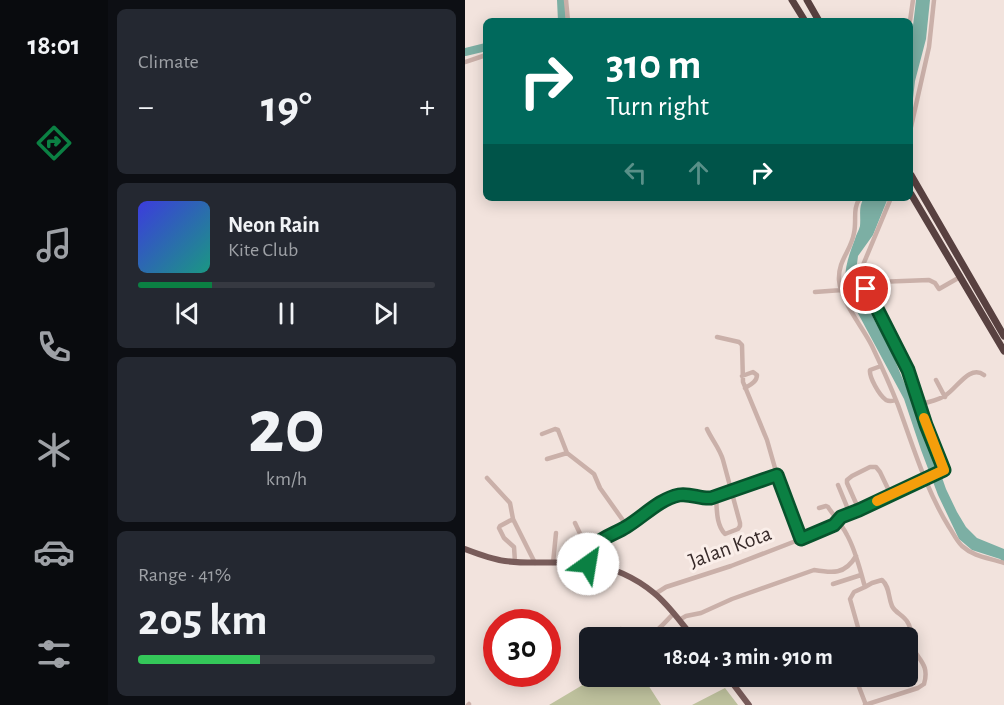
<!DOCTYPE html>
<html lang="en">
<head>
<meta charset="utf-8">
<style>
  body { margin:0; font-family:"Alegreya Sans",sans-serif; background:#242831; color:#f1f3f6; height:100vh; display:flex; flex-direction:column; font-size:22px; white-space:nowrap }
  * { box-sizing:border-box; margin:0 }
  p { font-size:20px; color:#9ea1a6 }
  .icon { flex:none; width:33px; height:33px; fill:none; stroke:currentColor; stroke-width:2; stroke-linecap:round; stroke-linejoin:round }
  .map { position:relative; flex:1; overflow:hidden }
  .sheet { display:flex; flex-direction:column; gap:9px; padding:9px; background:#0d0f14; width:357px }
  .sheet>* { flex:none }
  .banner { position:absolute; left:18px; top:18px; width:430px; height:183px; border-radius:9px; box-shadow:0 3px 15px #0003; background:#00695c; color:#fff; overflow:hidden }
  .speed { position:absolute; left:18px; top:609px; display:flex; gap:12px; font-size:30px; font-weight:700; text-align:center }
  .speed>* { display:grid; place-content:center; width:78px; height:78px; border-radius:50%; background:#171b24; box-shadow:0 3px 15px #0003; line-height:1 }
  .speed .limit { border:9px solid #d22; background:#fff; color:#111 }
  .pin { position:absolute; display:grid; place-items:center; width:51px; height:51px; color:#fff; margin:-26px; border:3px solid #fff; border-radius:50%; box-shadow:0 2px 6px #0007 }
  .me { position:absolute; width:66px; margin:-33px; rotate:32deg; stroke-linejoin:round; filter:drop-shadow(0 0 4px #0008) }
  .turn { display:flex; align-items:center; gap:21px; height:126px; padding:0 24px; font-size:27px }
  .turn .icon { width:78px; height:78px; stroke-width:2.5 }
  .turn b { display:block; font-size:42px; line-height:51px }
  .lanes { display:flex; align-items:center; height:57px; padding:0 24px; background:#0003; justify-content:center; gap:30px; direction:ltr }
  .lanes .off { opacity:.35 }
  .big { font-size:45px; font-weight:600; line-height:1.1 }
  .sheet .tile { flex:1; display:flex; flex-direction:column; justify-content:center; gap:9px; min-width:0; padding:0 21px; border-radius:9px; background:#242831 }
  .sheet .dial { align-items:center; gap:0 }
  .dial b { font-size:78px; line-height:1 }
  .song { display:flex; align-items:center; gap:18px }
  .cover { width:72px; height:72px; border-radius:9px; background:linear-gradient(135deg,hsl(240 70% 55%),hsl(170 70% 35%)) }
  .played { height:6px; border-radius:3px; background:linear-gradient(90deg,#0b8043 25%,#363941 25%) }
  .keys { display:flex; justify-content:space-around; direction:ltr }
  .heat { display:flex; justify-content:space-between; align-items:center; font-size:33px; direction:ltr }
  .charge { height:9px; border-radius:4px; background:linear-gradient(90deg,#34c759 41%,#363941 0) }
  .trip { position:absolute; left:114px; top:627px; width:339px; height:60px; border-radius:9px; background:#171b24; box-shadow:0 3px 15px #0003; font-weight:600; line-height:60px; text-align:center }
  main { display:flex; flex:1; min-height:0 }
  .dock { display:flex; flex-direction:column; width:108px; justify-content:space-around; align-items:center; background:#090b0e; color:#9ea1a6 }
  .dock .icon { width:42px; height:42px }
  .dock .selected { color:#0b8043 }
  .dock b { font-size:27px; color:#f1f3f6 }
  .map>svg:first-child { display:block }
  .green { fill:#bec19d }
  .water { fill:#7cafa4 }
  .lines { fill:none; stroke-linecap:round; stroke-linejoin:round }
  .river { stroke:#7cafa4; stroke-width:8 }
  .minor { stroke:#cab0a9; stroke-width:4.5 }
  .major { stroke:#795c5a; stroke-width:6 }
  .highway { stroke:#584140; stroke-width:7 }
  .route-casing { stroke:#07532c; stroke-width:15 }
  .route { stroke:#0b8043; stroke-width:10 }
  .slow { stroke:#f59e0b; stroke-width:10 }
  .labels { text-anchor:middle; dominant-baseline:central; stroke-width:6; stroke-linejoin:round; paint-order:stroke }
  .street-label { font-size:22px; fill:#372a29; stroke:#faeee9 }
</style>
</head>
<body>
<main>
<nav class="dock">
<b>18:01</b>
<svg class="icon selected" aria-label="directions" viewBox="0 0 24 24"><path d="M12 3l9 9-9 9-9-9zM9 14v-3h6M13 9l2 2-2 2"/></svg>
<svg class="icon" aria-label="music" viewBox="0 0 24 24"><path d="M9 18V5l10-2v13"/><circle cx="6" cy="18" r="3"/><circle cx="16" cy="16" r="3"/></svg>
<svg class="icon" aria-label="phone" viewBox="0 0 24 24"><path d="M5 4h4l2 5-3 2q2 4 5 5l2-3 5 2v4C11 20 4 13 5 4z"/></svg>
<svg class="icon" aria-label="climate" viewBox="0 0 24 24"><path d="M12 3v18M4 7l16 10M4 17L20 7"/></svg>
<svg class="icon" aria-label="car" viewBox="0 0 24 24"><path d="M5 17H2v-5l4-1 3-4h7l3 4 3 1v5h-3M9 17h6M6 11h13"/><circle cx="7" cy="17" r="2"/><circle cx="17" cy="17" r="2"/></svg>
<svg class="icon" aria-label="filters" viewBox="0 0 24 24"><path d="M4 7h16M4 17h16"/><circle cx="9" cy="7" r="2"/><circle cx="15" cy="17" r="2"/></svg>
</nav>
<section class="sheet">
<div class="tile"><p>Climate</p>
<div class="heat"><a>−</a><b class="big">19°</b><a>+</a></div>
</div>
<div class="tile">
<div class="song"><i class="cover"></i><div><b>Neon Rain</b><p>Kite Club</p></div></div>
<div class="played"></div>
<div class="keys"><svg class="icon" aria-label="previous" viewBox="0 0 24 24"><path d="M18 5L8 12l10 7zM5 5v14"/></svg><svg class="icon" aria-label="pause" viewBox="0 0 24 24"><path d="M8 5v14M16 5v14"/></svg><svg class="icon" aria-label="next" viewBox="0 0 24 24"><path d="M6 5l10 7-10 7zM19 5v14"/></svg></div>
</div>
<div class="tile dial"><b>20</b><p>km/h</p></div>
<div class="tile"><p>Range · 41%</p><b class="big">205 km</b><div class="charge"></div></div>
</section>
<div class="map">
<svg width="539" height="705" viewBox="0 0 539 705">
  <rect width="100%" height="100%" fill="#f2e3dd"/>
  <!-- green -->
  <path class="green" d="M131 677H178L196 705H84Z
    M260 688 273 705H227Z"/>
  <!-- water -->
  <path class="water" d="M451 0H465L461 39 450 81 446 116V43Z
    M399 198H423L408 235 393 256 390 279 397 297 426 351 467 449 481 489 492 512 501 527 512 538 539 549V562L535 559 507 550 494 539 473 495 456 450 439 399 381 291C378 272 383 257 390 239 391 235 394 230 395 226 396 215 393 207 399 198Z"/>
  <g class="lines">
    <!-- river -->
    <path class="river" d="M96 0 97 21
      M0 52 21 47"/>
    <!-- minor -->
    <path class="minor" d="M101 0 103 21
      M445 21 448 0
      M0 62 21 55
      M446 127 464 47 469 0
      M395 198C387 209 392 220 389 233 386 251 373 260 374 280 376 302 397 326 407 346 416 365 425 385 433 405 448 446 461 490 484 527 488 533 492 541 497 546 509 557 525 558 539 563
      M412 282 464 280 470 283 474 289 495 277
      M350 292 377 290
      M252 337 274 342 277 345 278 382 302 440 312 475 336 539
      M416 366 405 370C404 377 414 395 421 400 425 402 427 401 431 400
      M277 376 288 372 292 375C292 382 285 385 280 388
      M471 380 480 397
      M454 405C462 402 475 400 481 395 492 388 505 364 519 375
      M242 429C247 440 255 449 258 460L275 523V526L273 529 260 534C251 525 252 509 251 497
      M77 434 90 429 93 430 102 453
      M82 459 102 453 129 474 135 488 162 526
      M22 478 45 503 48 519 70 563
      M373 485 385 514
      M354 508 361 506 363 507C369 516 377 525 382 535 391 551 395 570 400 587L389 592 385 599 396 638
      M394 510 382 483V480L387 476 405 467H411L415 472 426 495
      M48 519 35 526 34 528 39 538 49 547 50 562
      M110 523 119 542 126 550
      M88 563 91 533
      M123 564C124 558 125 551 129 546 137 537 152 533 161 527 178 516 194 499 214 495 225 493 235 499 246 498L312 475
      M368 584 396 575
      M190 594 201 587 266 566 336 539 369 525 376 517 394 510 479 470 461 425 443 371 396 279V271L398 265 426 198
      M214 620 221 616 236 613 267 599 349 570C367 573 380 575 391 556
      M156 629C184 643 189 634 209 613
      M202 676 207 679 214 676
      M394 676V687L401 705
      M3 705 4 704
      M400 705 453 688 459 684C466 661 448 658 446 641 445 634 447 629 443 623 439 615 430 613 427 606 423 597 425 587 417 580L407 583 400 587"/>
    <!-- major -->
    <path class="major" d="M0 549C13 554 26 559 40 561 67 565 95 560 123 564 146 566 171 578 189 593 204 605 216 623 229 638
      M262 676 284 705"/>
    <!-- highway -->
    <path class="highway" d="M327 0 340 21
      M342 0 354 21
      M446 175 539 336
      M446 194 539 351"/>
  </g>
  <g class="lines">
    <!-- route casing -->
    <g class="route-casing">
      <path id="route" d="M123 564C124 558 125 551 129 546 137 537 152 533 161 527 178 517 194 499 214 495 225 493 235 499 246 498L312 475 336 539 369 525 376 517 394 510 479 470 461 425 443 370 405 295 401 289"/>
    </g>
    <!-- route -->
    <use href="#route" class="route"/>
    <!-- slow -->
    <path class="slow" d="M412 501 479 470 459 418"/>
  </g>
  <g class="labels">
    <!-- street labels -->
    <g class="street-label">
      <text transform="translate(265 547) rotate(-20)">Jalan Kota</text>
    </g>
  </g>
</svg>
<div class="speed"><div class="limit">30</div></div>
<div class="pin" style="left:401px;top:289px;background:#d93025"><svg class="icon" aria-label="arrive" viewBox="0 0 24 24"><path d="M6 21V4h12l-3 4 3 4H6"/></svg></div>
<svg class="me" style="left:123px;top:564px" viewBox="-20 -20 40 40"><circle r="19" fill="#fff"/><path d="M0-13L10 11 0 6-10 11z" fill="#0b8043"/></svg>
<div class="trip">18:04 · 3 min · 910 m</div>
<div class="banner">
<div class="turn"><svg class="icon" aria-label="right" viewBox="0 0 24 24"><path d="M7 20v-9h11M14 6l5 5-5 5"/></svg><div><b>310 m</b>Turn right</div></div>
<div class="lanes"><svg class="icon off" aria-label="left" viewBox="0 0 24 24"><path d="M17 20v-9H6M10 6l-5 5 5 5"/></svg><svg class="icon off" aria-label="ahead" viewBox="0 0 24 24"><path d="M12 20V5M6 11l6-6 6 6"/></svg><svg class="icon" aria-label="right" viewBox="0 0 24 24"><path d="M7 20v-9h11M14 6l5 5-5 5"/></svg></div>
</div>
</div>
</main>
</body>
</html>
